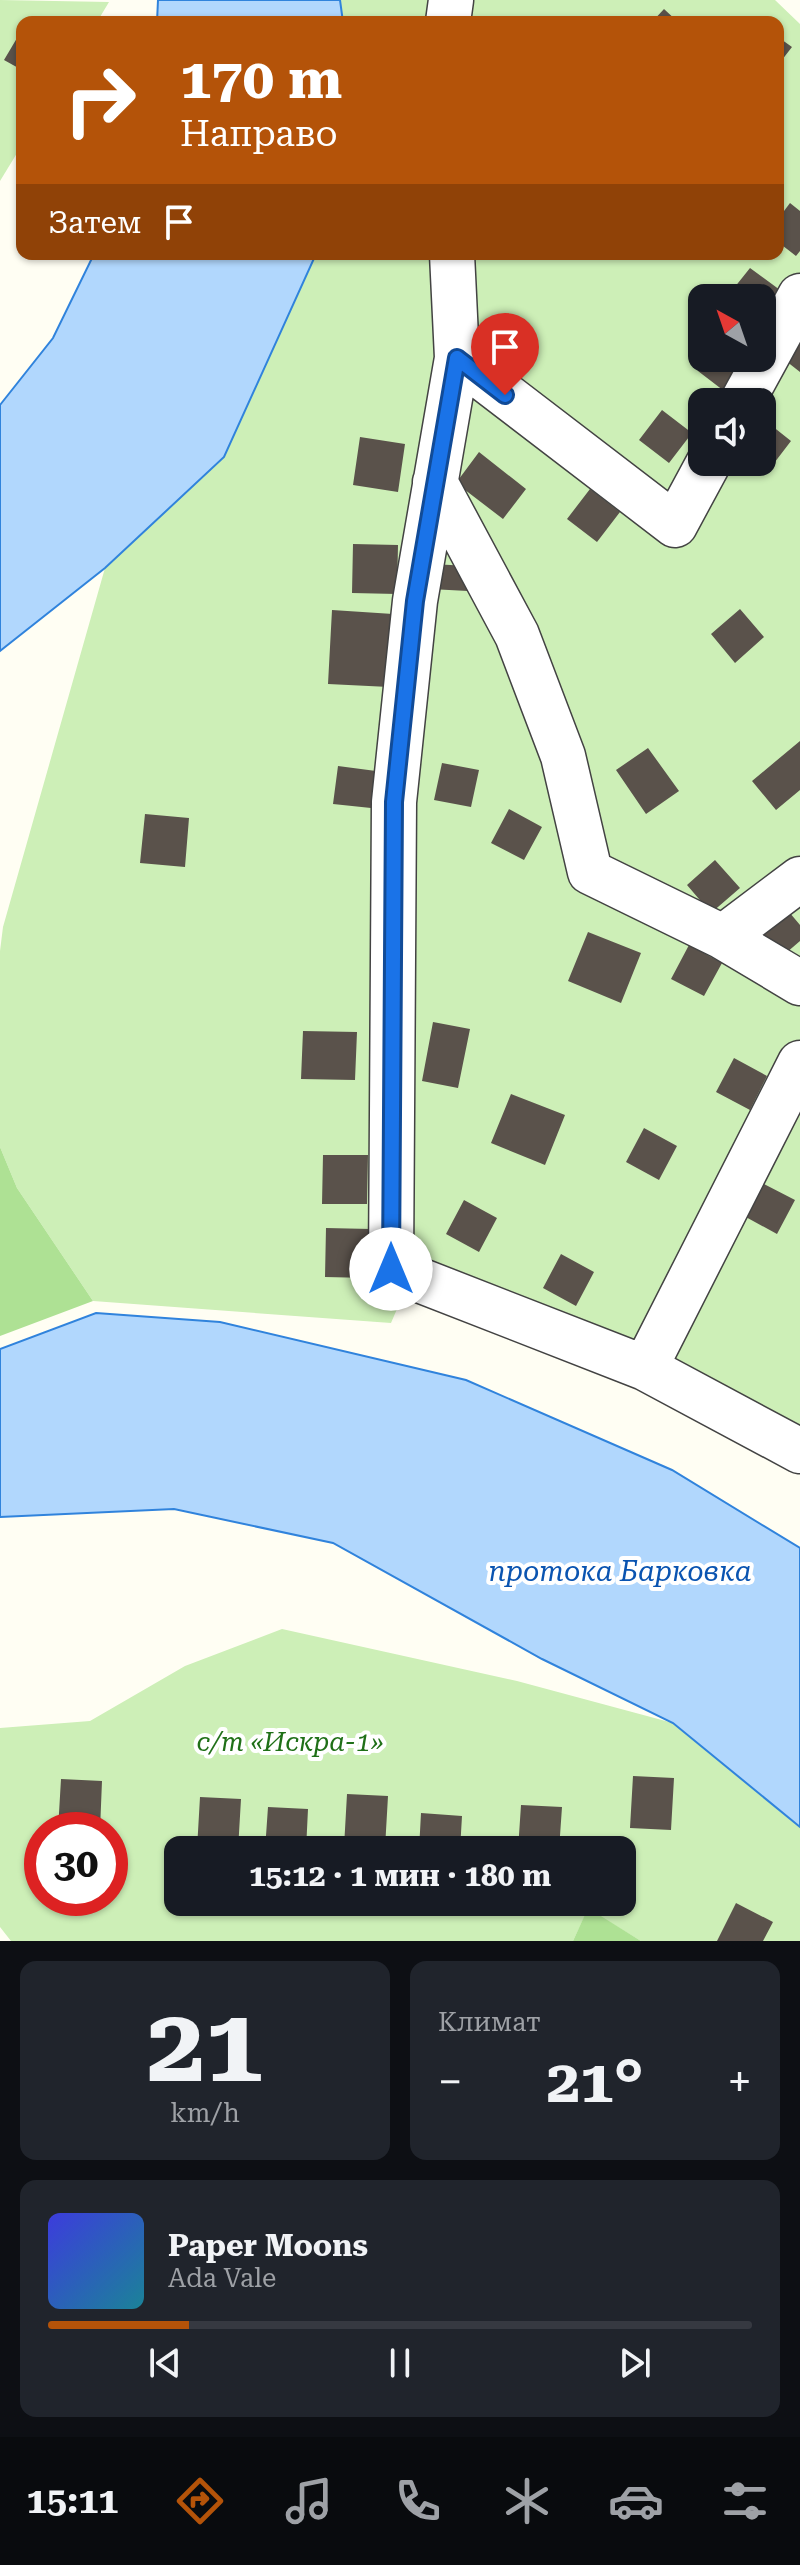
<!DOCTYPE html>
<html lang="ru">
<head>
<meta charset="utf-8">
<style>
  body { margin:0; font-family:"Roboto Serif",serif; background:#20242c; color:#f1f3f6; height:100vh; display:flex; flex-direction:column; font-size:30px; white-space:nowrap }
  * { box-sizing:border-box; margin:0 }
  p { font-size:26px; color:#9ea1a6 }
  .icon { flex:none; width:44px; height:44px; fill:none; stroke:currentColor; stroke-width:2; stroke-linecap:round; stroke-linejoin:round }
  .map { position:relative; height:1941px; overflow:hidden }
  .panel { display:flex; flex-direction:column; gap:20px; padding:20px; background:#0d0f14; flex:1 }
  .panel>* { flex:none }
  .hud { position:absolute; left:16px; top:16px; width:768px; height:244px; border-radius:16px; box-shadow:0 2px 6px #0004; background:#b45309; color:#fff; overflow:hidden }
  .needle { width:52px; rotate:320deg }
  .tools { position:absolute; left:688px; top:284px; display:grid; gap:16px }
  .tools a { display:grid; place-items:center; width:88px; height:88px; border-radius:16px; background:#171b24; box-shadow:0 2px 6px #0004; font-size:40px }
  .speed { position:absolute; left:24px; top:1812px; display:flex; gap:16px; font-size:40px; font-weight:700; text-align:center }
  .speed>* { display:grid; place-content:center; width:104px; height:104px; border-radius:50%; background:#171b24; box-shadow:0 2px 6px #0004; line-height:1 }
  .speed .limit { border:12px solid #d22; background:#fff; color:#111 }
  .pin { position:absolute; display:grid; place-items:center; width:68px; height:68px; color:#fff; margin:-82px -34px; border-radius:50% 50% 50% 0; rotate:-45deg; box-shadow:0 0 8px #0007 }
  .pin .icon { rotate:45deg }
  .me { position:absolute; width:88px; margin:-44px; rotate:0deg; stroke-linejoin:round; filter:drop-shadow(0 0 6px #0008) }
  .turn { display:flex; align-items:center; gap:28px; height:168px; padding:0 32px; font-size:36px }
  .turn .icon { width:104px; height:104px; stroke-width:2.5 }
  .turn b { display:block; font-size:56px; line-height:68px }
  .then { display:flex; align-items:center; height:76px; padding:0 32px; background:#0003; gap:16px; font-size:30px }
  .big { font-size:60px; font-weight:700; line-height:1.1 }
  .panel .tile { flex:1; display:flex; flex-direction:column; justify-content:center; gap:12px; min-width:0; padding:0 28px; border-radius:16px; background:#20242c }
  .panel .dial { align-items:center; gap:0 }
  .dial b { font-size:104px; line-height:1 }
  .song { display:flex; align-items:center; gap:24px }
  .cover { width:96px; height:96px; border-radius:12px; background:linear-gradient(135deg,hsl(240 70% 55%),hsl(190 70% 35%)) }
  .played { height:8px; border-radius:4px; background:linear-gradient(90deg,#b45309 20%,#363941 20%) }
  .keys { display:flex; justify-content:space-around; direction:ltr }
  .heat { display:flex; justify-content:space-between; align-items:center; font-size:44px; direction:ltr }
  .panel .tiles { flex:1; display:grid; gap:20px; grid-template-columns:1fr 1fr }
  .tile:last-child { grid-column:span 2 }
  .trip { position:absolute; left:164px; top:1836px; width:472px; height:80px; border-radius:16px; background:#171b24; box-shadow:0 2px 6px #0004; font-weight:700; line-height:80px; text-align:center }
  .tabs { display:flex; height:128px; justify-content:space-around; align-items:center; background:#090b0e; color:#9ea1a6 }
  .tabs .icon { width:56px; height:56px }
  .tabs .current { color:#b45309 }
  .tabs b { font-size:36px; color:#f1f3f6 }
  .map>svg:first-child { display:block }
  .green { fill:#cdefb7; fill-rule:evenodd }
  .forest { fill:#aee194 }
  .water { fill:#b1d7fd; stroke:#3083dc; stroke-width:2 }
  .building { fill:#5a524b }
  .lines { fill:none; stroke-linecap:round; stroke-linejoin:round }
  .minor-casing { stroke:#434343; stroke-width:47 }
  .minor { stroke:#fff; stroke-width:44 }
  .route-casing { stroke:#114b97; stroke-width:20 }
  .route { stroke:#1a73e8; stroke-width:14 }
  .labels { text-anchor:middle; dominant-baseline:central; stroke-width:8; stroke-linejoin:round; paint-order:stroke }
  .park-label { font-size:26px; font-style:italic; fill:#207018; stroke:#fff }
  .water-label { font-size:28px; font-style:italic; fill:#0a54b1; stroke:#fff }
</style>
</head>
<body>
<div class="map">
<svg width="800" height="1941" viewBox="0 0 800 1941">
  <rect width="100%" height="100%" fill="#fffef3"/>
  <!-- green -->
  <path class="green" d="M0 0 109 2 97 22H22V145L0 181Z
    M340 0H775L800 24V1438L418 1260 391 1323 93 1301 17 1188 0 1147V951L3 927 105 568 224 457 316 254H778V22H343ZM702 298H762V358H702ZM702 402H762V462H702Z
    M282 1629 517 1681 673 1723 800 1827V1941H641L588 1909 573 1941H11L0 1927V1728L90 1721 185 1666ZM42 1830H110V1898H42ZM178 1850H622V1902H178Z"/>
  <!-- forest -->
  <path class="forest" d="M0 1147 17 1188 93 1301 0 1336Z
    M588 1908 641 1941H573Z"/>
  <!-- water -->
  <path class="water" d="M158 0H340L343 22H157Z
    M94 254H316L224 457 105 568 0 651V405L53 338Z
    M96 1313 220 1322 466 1380 672 1470 800 1548V1827L673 1723 542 1659 333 1543 174 1509 0 1517V1349Z"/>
  <!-- building -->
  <path class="building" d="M664 9 678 22H652Z
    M20 33 22 34V70L4 60Z
    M778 37 792 47 778 65Z
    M790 203 800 211V251L796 256 778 242V219Z
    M750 268 780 290 762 313V298H726Z
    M800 343V372L786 361Z
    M708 358H744L728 394 698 371Z
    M662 410 692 433 669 463 639 440Z
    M762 418 791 441 768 471 756 462H762Z
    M360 437 405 444 398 492 353 485Z
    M479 452 526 489 503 519 456 483Z
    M590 489 620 512 597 542 567 519Z
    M353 544 398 545 397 594 352 593Z
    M432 564 469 566 468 591 430 589Z
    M740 609 764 637 735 663 711 634Z
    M332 610 393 614 389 687 328 684Z
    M800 741V790L776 810 752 781Z
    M648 748 679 791 646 814 616 770Z
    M442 763 479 770 471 807 434 800Z
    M338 766 376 771 371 808 333 804Z
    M509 809 542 827 524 860 491 843Z
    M145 814 189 818 185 867 140 863Z
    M715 860 740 888 711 913 687 885Z
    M784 906 800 925V941L779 959 755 931Z
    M588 932 641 953 621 1003 568 981Z
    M689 945 722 963 704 996 671 979Z
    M433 1022 470 1029 458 1088 422 1081Z
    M303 1031 357 1032 355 1080 301 1079Z
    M734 1058 767 1076 750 1110 716 1092Z
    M511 1094 565 1115 545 1165 491 1143Z
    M644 1128 677 1146 659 1180 626 1162Z
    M323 1155H368L367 1204H322Z
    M762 1183 795 1200 777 1234 744 1216Z
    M464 1200 497 1218 479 1252 446 1234Z
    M326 1228 371 1229 370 1278 325 1277Z
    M561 1254 594 1272 576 1306 543 1288Z
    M633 1776 674 1778 671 1830 630 1828Z
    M61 1779 102 1781 100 1830H58Z
    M347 1794 388 1796 385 1848 344 1847Z
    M200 1797 241 1799 238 1850 197 1849Z
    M521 1805 562 1807 559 1850H518Z
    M268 1807 308 1809 306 1850H265Z
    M421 1813 462 1816 460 1850H419Z
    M736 1903 773 1922 763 1941H717Z"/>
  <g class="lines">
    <!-- minor casing -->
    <g class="minor-casing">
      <path id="minor" d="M448 22 451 0
        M452 254 457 358 415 601 394 802 391 1269 645 1368 800 1451
        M457 358 675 525 709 462
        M742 402 800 296
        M435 482 517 635 563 756 590 872 723 937 800 983
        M723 937 800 879
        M645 1368 800 1063"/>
    </g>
    <!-- minor -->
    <use href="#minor" class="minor"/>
  </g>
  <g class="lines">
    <!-- route casing -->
    <g class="route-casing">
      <path id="route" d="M391 1269 394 802 415 601 457 358 505 395"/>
    </g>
    <!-- route -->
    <use href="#route" class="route"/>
  </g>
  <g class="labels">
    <!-- park labels -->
    <g class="park-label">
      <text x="290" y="1742">с/т «Искра-1»</text>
    </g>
    <!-- water labels -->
    <g class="water-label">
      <text x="620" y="1571">протока Барковка</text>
    </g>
  </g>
</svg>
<div class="tools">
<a><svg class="needle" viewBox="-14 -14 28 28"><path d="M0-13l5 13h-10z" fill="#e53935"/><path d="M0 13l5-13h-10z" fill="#9ea1a6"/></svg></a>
<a><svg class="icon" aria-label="sound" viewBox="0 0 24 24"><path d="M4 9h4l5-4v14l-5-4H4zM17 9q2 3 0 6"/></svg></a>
</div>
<div class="speed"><div class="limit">30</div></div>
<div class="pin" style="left:505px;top:395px;background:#d93025"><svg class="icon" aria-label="arrive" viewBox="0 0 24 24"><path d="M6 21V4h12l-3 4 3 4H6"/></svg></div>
<svg class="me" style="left:391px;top:1269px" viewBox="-20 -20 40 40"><circle r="19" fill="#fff"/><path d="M0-13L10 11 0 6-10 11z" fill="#1a73e8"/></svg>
<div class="trip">15:12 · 1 мин · 180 m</div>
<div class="hud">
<div class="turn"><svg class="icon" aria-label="right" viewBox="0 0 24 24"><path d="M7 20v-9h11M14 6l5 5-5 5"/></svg><div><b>170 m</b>Направо</div></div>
<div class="then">Затем<svg class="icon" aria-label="arrive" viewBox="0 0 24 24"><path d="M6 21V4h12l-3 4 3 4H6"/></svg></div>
</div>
</div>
<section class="panel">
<div class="tiles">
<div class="tile dial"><b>21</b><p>km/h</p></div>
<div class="tile"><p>Климат</p>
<div class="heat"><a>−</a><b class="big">21°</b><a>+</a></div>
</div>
<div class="tile">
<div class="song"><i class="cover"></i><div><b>Paper Moons</b><p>Ada Vale</p></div></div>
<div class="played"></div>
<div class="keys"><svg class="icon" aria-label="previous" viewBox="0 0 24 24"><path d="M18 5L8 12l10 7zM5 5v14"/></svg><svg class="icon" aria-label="pause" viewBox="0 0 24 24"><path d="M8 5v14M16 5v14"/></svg><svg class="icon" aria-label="next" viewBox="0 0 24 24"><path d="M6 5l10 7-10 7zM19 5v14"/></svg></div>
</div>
</div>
</section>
<nav class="tabs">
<b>15:11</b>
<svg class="icon current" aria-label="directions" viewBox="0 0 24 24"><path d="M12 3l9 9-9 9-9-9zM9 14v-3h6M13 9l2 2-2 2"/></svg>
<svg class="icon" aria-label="music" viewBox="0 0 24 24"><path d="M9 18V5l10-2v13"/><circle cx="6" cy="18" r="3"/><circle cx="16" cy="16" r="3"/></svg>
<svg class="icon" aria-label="phone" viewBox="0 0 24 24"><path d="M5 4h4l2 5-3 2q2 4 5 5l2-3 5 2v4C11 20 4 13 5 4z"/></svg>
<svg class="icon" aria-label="climate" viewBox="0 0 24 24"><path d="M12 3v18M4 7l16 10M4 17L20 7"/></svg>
<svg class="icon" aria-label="car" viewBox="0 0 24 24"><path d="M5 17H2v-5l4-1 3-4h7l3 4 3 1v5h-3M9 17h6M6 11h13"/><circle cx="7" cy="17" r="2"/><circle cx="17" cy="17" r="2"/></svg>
<svg class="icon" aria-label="filters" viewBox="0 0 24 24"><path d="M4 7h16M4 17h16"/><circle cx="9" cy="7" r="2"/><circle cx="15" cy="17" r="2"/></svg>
</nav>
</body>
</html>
